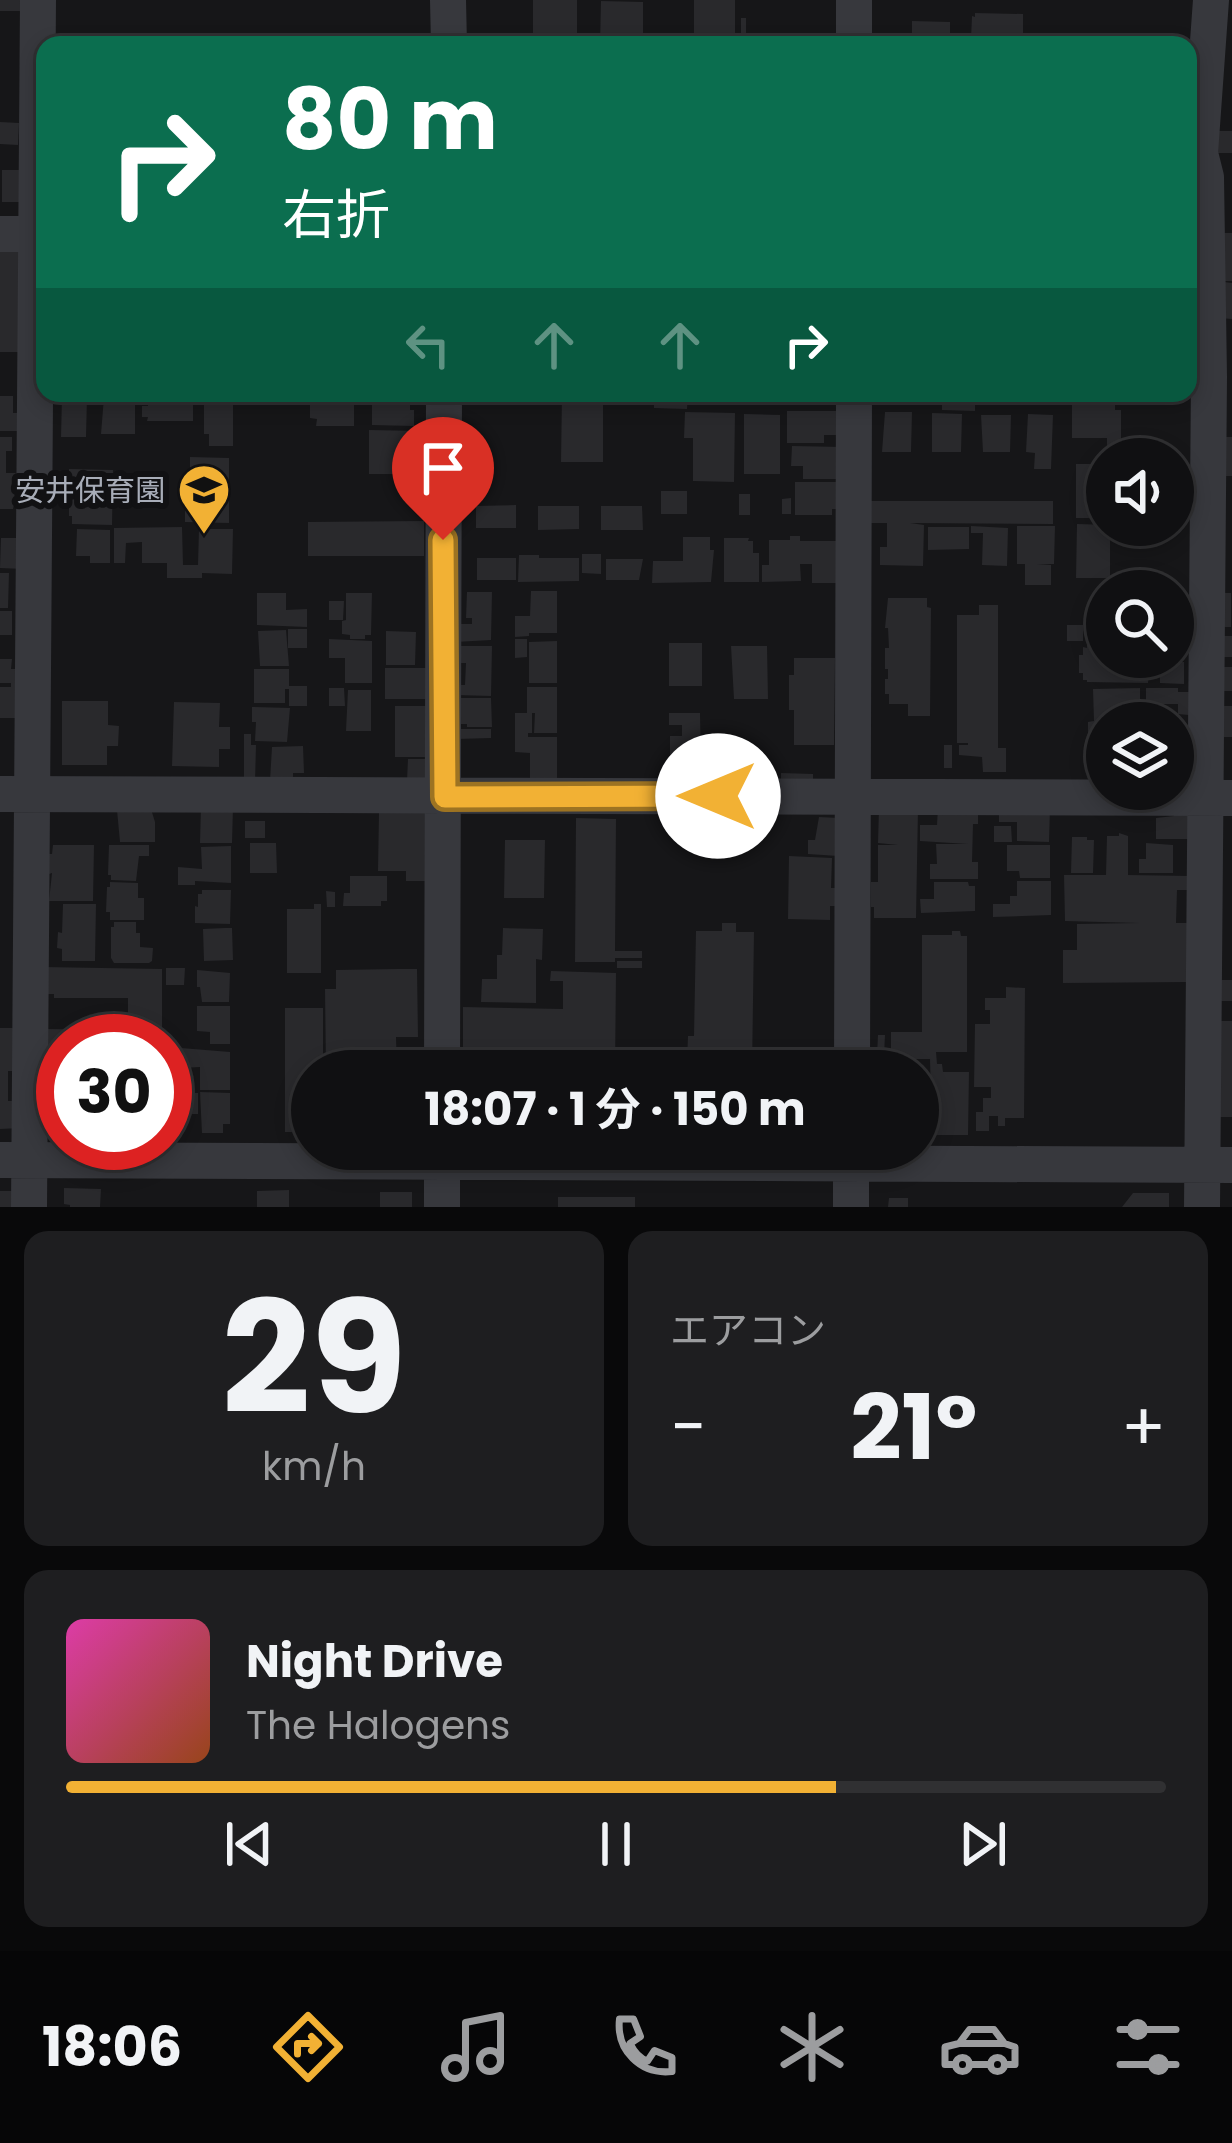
<!DOCTYPE html>
<html lang="ja">
<head>
<meta charset="utf-8">
<style>
  body { margin:0; font-family:Poppins,"Noto Sans JP",sans-serif; background:#1e1e20; color:#f1f3f6; height:100vh; display:flex; flex-direction:column; font-size:45px; white-space:nowrap }
  * { box-sizing:border-box; margin:0 }
  p { font-size:39px; color:#9c9d9f }
  .icon { flex:none; width:66px; height:66px; fill:none; stroke:currentColor; stroke-width:2; stroke-linecap:round; stroke-linejoin:round }
  .map { position:relative; height:1207px; overflow:hidden }
  .details { display:flex; flex-direction:column; gap:24px; padding:24px; background:#09090a; flex:1 }
  .details>* { flex:none }
  .hud { position:absolute; left:36px; top:36px; width:1161px; height:366px; border-radius:24px; box-shadow:0 6px 18px #0003,0 0 0 3px #303032; background:#0b6e4f; color:#fff; overflow:hidden }
  .controls { position:absolute; left:1086px; top:438px; display:grid; gap:24px }
  .controls a { display:grid; place-items:center; width:108px; height:108px; border-radius:50%; background:#101012; box-shadow:0 6px 18px #0003,0 0 0 3px #303032; font-size:60px }
  .speed { position:absolute; left:36px; top:1014px; display:flex; gap:24px; font-size:60px; font-weight:700; text-align:center }
  .speed>* { display:grid; place-content:center; width:156px; height:156px; border-radius:50%; background:#101012; box-shadow:0 6px 18px #0003,0 0 0 3px #303032; line-height:1 }
  .speed .limit { border:18px solid #d22; background:#fff; color:#111 }
  .pin { position:absolute; display:grid; place-items:center; width:102px; height:102px; color:#fff; margin:-123px -51px; border-radius:50% 50% 50% 0; rotate:-45deg; box-shadow:0 0 12px #0007 }
  .pin .icon { rotate:45deg }
  .me { position:absolute; width:132px; margin:-66px; rotate:270deg; stroke-linejoin:round; filter:drop-shadow(0 0 9px #0008) }
  .turn { display:flex; align-items:center; gap:42px; height:252px; padding:0 48px; font-size:54px }
  .turn .icon { width:156px; height:156px; stroke-width:2.5 }
  .turn b { display:block; font-size:84px; line-height:102px }
  .lanes { display:flex; align-items:center; height:114px; padding:0 48px; background:#0003; justify-content:center; gap:60px; direction:ltr }
  .lanes .off { opacity:.35 }
  .big { font-size:90px; font-weight:700; line-height:1.1 }
  .details .tile { flex:1; display:flex; flex-direction:column; justify-content:center; gap:18px; min-width:0; padding:0 42px; border-radius:24px; background:#1e1e20 }
  .details .dial { align-items:center; gap:0 }
  .dial b { font-size:156px; line-height:1 }
  .song { display:flex; align-items:center; gap:36px }
  .cover { width:144px; height:144px; border-radius:18px; background:linear-gradient(135deg,hsl(320 70% 55%),hsl(20 70% 35%)) }
  .played { height:12px; border-radius:6px; background:linear-gradient(90deg,#f2b134 70%,#303032 70%) }
  .keys { display:flex; justify-content:space-around; direction:ltr }
  .heat { display:flex; justify-content:space-between; align-items:center; font-size:66px; direction:ltr }
  .details .tiles { flex:1; display:grid; gap:24px; grid-template-columns:1fr 1fr }
  .tile:last-child { grid-column:span 2 }
  .trip { position:absolute; left:291px; top:1050px; width:648px; height:120px; border-radius:60px; background:#101012; box-shadow:0 6px 18px #0003,0 0 0 3px #303032; font-weight:700; line-height:120px; text-align:center }
  .menu { display:flex; height:192px; justify-content:space-around; align-items:center; background:#060607; color:#9c9d9f }
  .menu .icon { width:84px; height:84px }
  .menu .current { color:#f2b134 }
  .menu b { font-size:54px; color:#f1f3f6 }
  .map>svg:first-child { display:block }
  .building { fill:#29292c }
  .lines { fill:none; stroke-linecap:round; stroke-linejoin:round }
  .minor { stroke:#37383d; stroke-width:36 }
  .route-casing { stroke:#9d7322; stroke-width:30 }
  .route { stroke:#f2b134; stroke-width:21 }
  .labels { text-anchor:middle; dominant-baseline:central; stroke-width:12; stroke-linejoin:round; paint-order:stroke }
  .poi-label { font-size:30px; fill:#a8adb8; stroke:#111113; text-anchor:end }
</style>
</head>
<body>
<div class="map">
<svg width="1232" height="1207" viewBox="0 0 1232 1207">
  <rect width="100%" height="100%" fill="#161618"/>
  <!-- building -->
  <path class="building" d="M0 0H23V11H0Z
    M533 0H577V45H533Z
    M694 0H735V45H694Z
    M601 1 643 2V45H600Z
    M975 13 1023 14V40L971 39 972 16 975 17Z
    M741 18H746V45H741Z
    M912 21 950 22V45H912Z
    M71 33H140V45H71Z
    M149 33 196 34V45H144L149 40Z
    M198 33H231V44H198Z
    M0 122 19 123 18 145 0 144Z
    M1214 131H1232V153H1214Z
    M2 170H24L23 202H2Z
    M1215 233H1232V281H1213Z
    M0 250 21 251V352H0Z
    M1224 282 1232 283V319L1219 318Z
    M316 393H354V426H316L317 419 310 418V403H316Z
    M562 393H603V462H561Z
    M654 393H688L687 409 654 408Z
    M799 393H839V399H799Z
    M942 393H975V411L942 410Z
    M0 396H13V413H24V431H0Z
    M62 396 87 397 86 437H61Z
    M104 397 142 398V405H135V434H101Z
    M147 397H193V421H147L148 417H142V406H148Z
    M204 397H233V446H209V434H204Z
    M372 398H410V410H414V426L372 425Z
    M1072 403H1115V410H1121V447H1107V438H1072Z
    M787 411H843V435H824V443H787Z
    M685 412 735 413 734 482 693 481V438H684Z
    M885 412H912L911 452H882Z
    M932 413 962 414 961 452H932Z
    M744 414 780 415V474H744Z
    M1028 414 1053 415 1051 469H1034L1035 453 1026 452Z
    M981 415H1011L1010 452H983Z
    M369 430 419 431 421 455H437L436 474H369Z
    M0 437H12V451H6V473H22L19 504H14L13 509H0Z
    M1226 437H1232V476H1226Z
    M792 446 843 447 836 479H803V466H791Z
    M190 457 229 458V523L185 522V508H190Z
    M1173 461H1188V511H1173Z
    M1076 464H1107V518H1076Z
    M69 469 113 470 112 525 72 524V516H69V497H72L73 481H69Z
    M795 482H838V509H832V515H795Z
    M661 491H687V514H661Z
    M739 494H750V515H739Z
    M791 498V514H782V499Z
    M864 501H1053V524L910 523 924 525 923 566 880 565V547H887V523H864Z
    M516 505V528H476V506Z
    M538 506H579V529L538 530Z
    M601 506H642L643 530H601Z
    M424 521V556H308V522Z
    M1077 524 1110 525V578H1076Z
    M971 526 1008 528 1007 566 982 565 983 533H971Z
    M1017 526H1055L1054 564H1037L1051 565V585H1025V564H1017Z
    M182 527 183 565H198L199 529H233L232 574 202 573V578H167V563H142V542L126 543 125 563H114V528Z
    M928 527H969V549L928 550Z
    M77 529 110 530V563H90V556H76Z
    M790 536H800V541H840V583H812V564H800L801 581 762 582V565H769V540H790Z
    M683 537H710V550H714L711 582 652 583 653 561H683Z
    M1 538H25L24 569 0 568Z
    M724 538H749L748 541H753V553H759V582H724Z
    M582 554H601V574L582 573Z
    M519 555H539V558H579V581L518 582Z
    M477 558H516V580H477Z
    M606 559H643L639 580H606Z
    M0 573H9L8 608H0Z
    M531 591H557V633H529V636L515 637V616H530Z
    M467 592H492L491 640 455 642V624H472V618H466Z
    M257 593H286V610L307 609V627L257 625Z
    M346 593H372L371 635H365V639H350V635L342 634V621L346 620Z
    M1222 593H1231V627H1222Z
    M888 598H927V607L931 608 930 716H908V704H889V694H885V679H888V669H885V648H889L888 628H885Z
    M329 601H344L343 620H329Z
    M979 605H998V748H1006V772H983L982 757 959 755V745H968V743H957V615H979Z
    M0 611H12V635H0Z
    M1173 619H1188L1187 642H1173Z
    M1067 625H1083V641H1067Z
    M288 629H307V648H288Z
    M286 630 289 666H260L258 631Z
    M386 631 416 632 415 665H386Z
    M1215 636H1232V657H1214Z
    M329 639 372 641V683H345V658H329Z
    M515 639H527V657L515 658Z
    M557 641V683H529V642Z
    M669 643H702V686H669Z
    M1087 644H1107V657L1111 658 1150 657 1148 683 1087 682V680H1083V673H1079V655H1083V647L1087 648Z
    M461 646H492L491 696 456 695V685H465L466 663H461Z
    M731 646H767L768 699H734Z
    M794 658H835L834 745H794V710H789V675H794Z
    M0 659H12L11 669H25L23 718H0V687H11V683H0Z
    M1160 661 1184 662V684L1160 683Z
    M1218 667H1232V691H1218Z
    M385 668H433L430 699H385Z
    M254 669H289V689H285V703H254Z
    M289 686H307V706H289Z
    M527 687H557V733H534L535 713H532V733H528V737H557V781H530V753L515 752V713H527Z
    M329 688H344L345 706H329Z
    M1140 688V723H1107V748H1088V722L1094 721 1093 689Z
    M1146 688H1178V692H1189V715L1178 714V704H1146Z
    M348 690H371V731H346Z
    M458 698H491L492 727H467V724H458Z
    M62 701H108V725L119 726 118 746H107V765H62Z
    M174 702 220 703 219 727H230V749H219V767L172 766Z
    M395 706H432V757H395Z
    M1215 706H1232V737H1215Z
    M252 707 290 708 287 742 255 741 256 722H252Z
    M669 713H700L701 764H670V736H682V725H669Z
    M457 729H491V738L457 739Z
    M244 734H251V745H256L255 783H244Z
    M944 745H952V768H944Z
    M303 746 304 773H293V781H270L272 747Z
    M408 759H430L427 782 407 781Z
    M781 773 813 774V784L781 783Z
    M201 806 233 807 232 843H200Z
    M938 807 978 815V824H973L972 862H978V879H930V864H937L936 844H968L920 841V825H937Z
    M879 808 918 809 916 918H874V907H871V882H878V845H898L878 843Z
    M1050 808 1049 842 1017 841V822H999V810Z
    M151 809 155 822V842H120L117 810Z
    M379 812H426L425 881H406V871H378Z
    M1174 813H1188V839H1156V818L1174 816Z
    M819 817 839 818 838 856 808 854V840H815Z
    M576 818 616 819 615 951H642V958H615V962H575Z
    M245 821H265V838H245Z
    M994 826H1011L1012 842H994Z
    M1119 833 1128 836V875L1190 876V890H1177L1176 923H1188L1189 982 1063 983V950H1077V924L1139 923 1065 921 1064 875H1106L1107 836H1119Z
    M1072 837H1087V840H1094L1093 873H1071Z
    M505 840H545L544 898H504Z
    M250 843H276L277 873H250Z
    M1146 843 1173 845V873H1139V859H1146Z
    M53 845H94L93 901H49L52 873 49 874V854H52Z
    M109 845H149V856H139L136 881 111 880V875H108Z
    M1007 845H1050V878H1020L1019 871H1007Z
    M231 846V883L195 881V885H178V867L202 869 201 847Z
    M789 856 832 858 831 888H843L842 906H830V920L788 919Z
    M350 876H387V901H381V906H343L344 893H350Z
    M1017 881H1051V915L993 917V904H1010V896H1017Z
    M110 882 138 883V898H144V920H110V912H106L107 887H110Z
    M934 882H968L969 886H975V911L921 913 920 899H934Z
    M202 890H231L230 924 195 923V906L198 907V894H202Z
    M326 891 335 892V907H327Z
    M63 904H96L95 961H62V949L57 948 58 932 62 933Z
    M314 904H321V973H287V909H314Z
    M114 922H136V933H140V947L153 948 152 961 149 963H114L111 958V927H114Z
    M722 923H736V932H754L752 1071H694V1061H687L688 1036H694L696 931H722Z
    M225 928H232L233 960 204 961 203 929Z
    M503 928 543 929 542 960 536 959V1003L481 1002 482 979H497V955H502Z
    M952 931H960L961 936H967V1052H936L937 1064H942L943 1072H969L968 1135H932L930 1059H891V1032H922V935H952Z
    M617 961H642V968H617Z
    M43 967 162 969V1041H128V998H54V994H43Z
    M166 968H185L184 985H166Z
    M397 969H417L418 1037H396L397 1071H326L325 989H336V970Z
    M197 970 230 973 229 1002H202L200 987H197Z
    M551 971 616 973 615 1071H561V1048H547V1060H535V1065L472 1064V1053H463V1007L563 1009V981H550Z
    M1215 980H1232V1001H1214Z
    M1006 987 1025 988 1024 1118H1005V1126H998V1116H989V1131H976V1112H983V1098H991V1087H974L975 1024H990V1010H985V998H1006Z
    M197 1006H230V1044H210V1032L197 1031Z
    M285 1008H323V1071H312V1132H285Z
    M1216 1021H1232V1117H1215Z
    M0 1028H19L24 1071H8V1101H22L21 1128 0 1129Z
    M45 1029 126 1030V1041H63V1099H43Z
    M878 1035H885L884 1056 877 1055Z
    M181 1048 230 1052V1090H200V1067L181 1068Z
    M200 1092 230 1093V1124H223V1133H202Z
    M181 1093H198V1114H181Z
    M64 1188 101 1189 100 1207H70V1205L64 1204Z
    M289 1190V1207H257V1191Z
    M0 1191H21V1207H0Z
    M380 1192H412V1207H380Z
    M1133 1193H1169V1207H1122Z
    M558 1197H635V1207H558Z
    M889 1198H908V1207H888Z"/>
  <g class="lines">
    <!-- minor -->
    <path class="minor" d="M448 0 449 45
      M854 0V45
      M0 234H45
      M0 794 1232 798
      M442 1071 444 393
      M852 1071 854 393
      M442 1149V1207
      M0 1160 1232 1165
      M29 1207 38 0
      M851 1207V1149
      M1202 1207 1209 377 1206 177 1200 153 1211 0"/>
  </g>
  <g class="lines">
    <!-- route casing -->
    <g class="route-casing">
      <path id="route" d="M443 540 445 797 718 796"/>
    </g>
    <!-- route -->
    <use href="#route" class="route"/>
  </g>
  <!-- icons -->
  <defs>
    <g id="school-pin" transform="scale(2.7)"><path d="M0 17L-7.5 6A9.5 9.5 0 1 1 7.5 6Z" fill="#f2b134" stroke="#111113"/><path d="M0-5L7-2L0 1L-7-2ZM-4 1L0 2.5L4 1V4Q0 6-4 4Z" fill="#111"/></g>
  </defs>
  <g fill-rule="evenodd">
    <use href="#school-pin" x="204" y="490"/>
  </g>
  <g class="labels">
    <!-- poi labels -->
    <g class="poi-label">
      <text x="165" y="490">安井保育園</text>
    </g>
  </g>
</svg>
<div class="controls">
<a><svg class="icon" aria-label="sound" viewBox="0 0 24 24"><path d="M4 9h4l5-4v14l-5-4H4zM17 9q2 3 0 6"/></svg></a>
<a><svg class="icon" aria-label="search" viewBox="0 0 24 24"><circle cx="10" cy="10" r="6"/><path d="M15 15l6 6"/></svg></a>
<a><svg class="icon" aria-label="layers" viewBox="0 0 24 24"><path d="M12 4l9 5-9 5-9-5zM3 14l9 5 9-5"/></svg></a>
</div>
<div class="speed"><div class="limit">30</div></div>
<div class="pin" style="left:443px;top:540px;background:#d93025"><svg class="icon" aria-label="arrive" viewBox="0 0 24 24"><path d="M6 21V4h12l-3 4 3 4H6"/></svg></div>
<svg class="me" style="left:718px;top:796px" viewBox="-20 -20 40 40"><circle r="19" fill="#fff"/><path d="M0-13L10 11 0 6-10 11z" fill="#f2b134"/></svg>
<div class="trip">18:07 · 1 分 · 150 m</div>
<div class="hud">
<div class="turn"><svg class="icon" aria-label="right" viewBox="0 0 24 24"><path d="M7 20v-9h11M14 6l5 5-5 5"/></svg><div><b>80 m</b>右折</div></div>
<div class="lanes"><svg class="icon off" aria-label="left" viewBox="0 0 24 24"><path d="M17 20v-9H6M10 6l-5 5 5 5"/></svg><svg class="icon off" aria-label="ahead" viewBox="0 0 24 24"><path d="M12 20V5M6 11l6-6 6 6"/></svg><svg class="icon off" aria-label="ahead" viewBox="0 0 24 24"><path d="M12 20V5M6 11l6-6 6 6"/></svg><svg class="icon" aria-label="right" viewBox="0 0 24 24"><path d="M7 20v-9h11M14 6l5 5-5 5"/></svg></div>
</div>
</div>
<section class="details">
<div class="tiles">
<div class="tile dial"><b>29</b><p>km/h</p></div>
<div class="tile"><p>エアコン</p>
<div class="heat"><a>−</a><b class="big">21°</b><a>+</a></div>
</div>
<div class="tile">
<div class="song"><i class="cover"></i><div><b>Night Drive</b><p>The Halogens</p></div></div>
<div class="played"></div>
<div class="keys"><svg class="icon" aria-label="previous" viewBox="0 0 24 24"><path d="M18 5L8 12l10 7zM5 5v14"/></svg><svg class="icon" aria-label="pause" viewBox="0 0 24 24"><path d="M8 5v14M16 5v14"/></svg><svg class="icon" aria-label="next" viewBox="0 0 24 24"><path d="M6 5l10 7-10 7zM19 5v14"/></svg></div>
</div>
</div>
</section>
<nav class="menu">
<b>18:06</b>
<svg class="icon current" aria-label="directions" viewBox="0 0 24 24"><path d="M12 3l9 9-9 9-9-9zM9 14v-3h6M13 9l2 2-2 2"/></svg>
<svg class="icon" aria-label="music" viewBox="0 0 24 24"><path d="M9 18V5l10-2v13"/><circle cx="6" cy="18" r="3"/><circle cx="16" cy="16" r="3"/></svg>
<svg class="icon" aria-label="phone" viewBox="0 0 24 24"><path d="M5 4h4l2 5-3 2q2 4 5 5l2-3 5 2v4C11 20 4 13 5 4z"/></svg>
<svg class="icon" aria-label="climate" viewBox="0 0 24 24"><path d="M12 3v18M4 7l16 10M4 17L20 7"/></svg>
<svg class="icon" aria-label="car" viewBox="0 0 24 24"><path d="M5 17H2v-5l4-1 3-4h7l3 4 3 1v5h-3M9 17h6M6 11h13"/><circle cx="7" cy="17" r="2"/><circle cx="17" cy="17" r="2"/></svg>
<svg class="icon" aria-label="filters" viewBox="0 0 24 24"><path d="M4 7h16M4 17h16"/><circle cx="9" cy="7" r="2"/><circle cx="15" cy="17" r="2"/></svg>
</nav>
</body>
</html>
